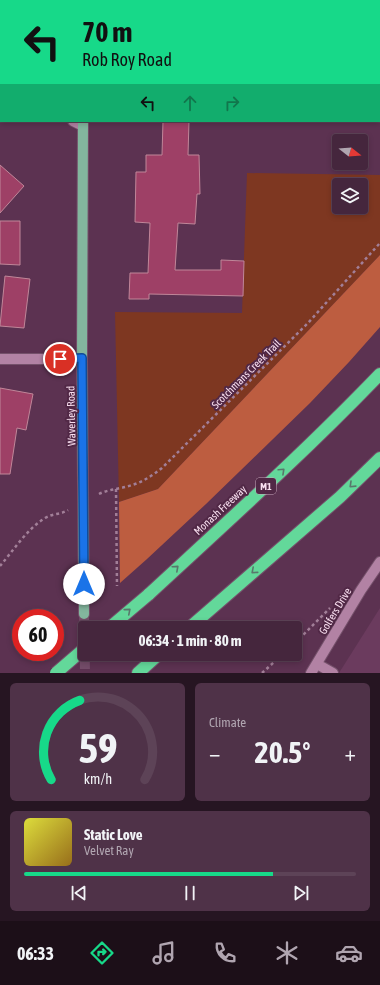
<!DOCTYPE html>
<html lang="en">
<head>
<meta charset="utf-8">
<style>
  body { margin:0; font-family:"Asap Condensed",sans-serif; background:#4f3248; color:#f1f3f6; height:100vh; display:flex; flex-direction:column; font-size:15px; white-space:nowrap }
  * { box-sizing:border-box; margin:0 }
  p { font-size:13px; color:#b0a5b0 }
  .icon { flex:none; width:22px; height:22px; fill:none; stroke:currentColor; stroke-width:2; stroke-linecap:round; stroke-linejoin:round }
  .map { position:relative; height:673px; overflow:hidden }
  .details { display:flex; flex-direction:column; gap:10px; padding:10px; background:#261522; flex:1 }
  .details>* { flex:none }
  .banner { position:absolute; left:0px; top:0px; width:380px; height:122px; box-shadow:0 2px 6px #0003,0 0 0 1px #5d4357; background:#17d989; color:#111; overflow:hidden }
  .needle { width:26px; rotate:107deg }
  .controls { position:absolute; left:332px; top:134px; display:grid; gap:8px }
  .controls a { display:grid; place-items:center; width:36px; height:36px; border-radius:4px; background:#45263d; box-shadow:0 2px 6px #0003,0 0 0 1px #5d4357; font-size:20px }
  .speed { position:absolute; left:12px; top:609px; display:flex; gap:8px; font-size:20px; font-weight:700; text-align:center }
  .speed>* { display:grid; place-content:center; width:52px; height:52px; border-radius:50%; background:#45263d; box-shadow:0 2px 6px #0003,0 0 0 1px #5d4357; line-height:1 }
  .speed .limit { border:6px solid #d22; background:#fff; color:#111 }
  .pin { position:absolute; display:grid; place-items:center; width:34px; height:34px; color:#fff; margin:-17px; border:2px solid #fff; border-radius:50%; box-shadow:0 1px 4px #0007 }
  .me { position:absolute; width:44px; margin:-22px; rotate:0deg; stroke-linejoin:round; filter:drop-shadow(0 0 3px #0008) }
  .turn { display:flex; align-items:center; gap:14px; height:84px; padding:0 16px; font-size:18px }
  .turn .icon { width:52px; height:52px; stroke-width:2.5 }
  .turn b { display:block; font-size:28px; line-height:34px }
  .lanes { display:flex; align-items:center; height:38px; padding:0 16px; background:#0003; justify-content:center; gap:20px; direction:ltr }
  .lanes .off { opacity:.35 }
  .big { font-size:30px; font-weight:700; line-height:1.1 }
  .details .card { flex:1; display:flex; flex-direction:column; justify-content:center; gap:6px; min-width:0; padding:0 14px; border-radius:6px; background:#4f3248 }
  .details .dial { align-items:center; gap:0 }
  .dial svg { height:104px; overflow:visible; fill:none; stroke:#5d4357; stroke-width:7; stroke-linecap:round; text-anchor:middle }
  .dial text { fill:#f1f3f6; stroke:none }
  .song { display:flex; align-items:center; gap:12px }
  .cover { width:48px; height:48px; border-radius:6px; background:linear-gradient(135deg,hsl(60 70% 55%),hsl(40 70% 35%)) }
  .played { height:4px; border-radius:2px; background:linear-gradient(90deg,#17d989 75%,#5d4357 75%) }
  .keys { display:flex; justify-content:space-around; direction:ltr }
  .heat { display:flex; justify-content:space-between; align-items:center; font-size:22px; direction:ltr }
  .details .tiles { flex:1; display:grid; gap:10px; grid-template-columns:1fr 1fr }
  .card:last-child { grid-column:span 2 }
  .trip { position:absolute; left:78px; top:621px; width:224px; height:40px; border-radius:4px; background:#45263d; box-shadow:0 2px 6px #0003,0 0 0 1px #5d4357; font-weight:700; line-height:40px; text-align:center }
  .menu { display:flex; height:64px; justify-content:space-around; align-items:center; background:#1c0f18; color:#b0a5b0 }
  .menu .icon { width:28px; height:28px }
  .menu .selected { color:#17d989 }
  .menu b { font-size:18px; color:#f1f3f6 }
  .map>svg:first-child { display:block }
  .built { fill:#6b3b5e }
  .green { fill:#7e3721; fill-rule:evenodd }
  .forest { fill:#bd5d40 }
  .building { fill:#9e4066; stroke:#c08699 }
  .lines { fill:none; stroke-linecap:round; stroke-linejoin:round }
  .major-tunnel { stroke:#744c69; stroke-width:10; stroke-dasharray:10 5; stroke-linecap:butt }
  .minor-casing { stroke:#74506a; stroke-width:12 }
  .major-casing { stroke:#74506a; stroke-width:12 }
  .highway-casing { stroke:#74506a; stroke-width:14 }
  .path { stroke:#a27f98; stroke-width:2.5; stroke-dasharray:3 3; stroke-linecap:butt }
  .minor { stroke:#b282a4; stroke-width:10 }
  .major { stroke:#83b69e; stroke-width:10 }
  .highway { stroke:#63d89a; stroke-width:12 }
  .highway-bridge-casing { stroke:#74506a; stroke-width:14; stroke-linecap:butt }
  .highway-bridge { stroke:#63d89a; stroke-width:12 }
  .oneway { stroke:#59776c }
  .route-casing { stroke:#114b97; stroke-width:10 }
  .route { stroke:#1a73e8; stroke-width:7 }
  .labels { text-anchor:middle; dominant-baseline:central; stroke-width:4; stroke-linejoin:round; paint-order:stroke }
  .shield { fill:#512846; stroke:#c7a8bd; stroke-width:1 }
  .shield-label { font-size:10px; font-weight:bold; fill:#f9dff0 }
  .street-label { font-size:11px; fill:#f9dff0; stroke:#512846 }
</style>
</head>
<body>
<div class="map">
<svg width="380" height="673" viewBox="0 0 380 673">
  <rect width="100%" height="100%" fill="#5c3251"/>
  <!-- built -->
  <path class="built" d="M380 608V673H339Z"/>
  <!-- green -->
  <path class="green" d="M247 173 380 175V255L158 489 119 502 115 312 242 313ZM339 185H361V207H339Z"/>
  <!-- forest -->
  <path class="forest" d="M380 255V327L349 362 310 403 206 504 147 559 120 583 119 502 158 489Z"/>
  <!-- building -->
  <path class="building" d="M163 121H189L188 155H199L200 194H197L195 224 178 223 175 270H221V260L244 261 243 296 149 294V299H129L130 273H148L150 223 135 222 136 172H146V155H162Z
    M0 165 24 186 0 213Z
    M0 221H20V265L0 264Z
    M5 276 30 279 24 328 0 326Z
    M0 388 33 394 26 430 17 428 10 474H0Z"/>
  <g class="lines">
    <!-- major-tunnel -->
    <path class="major-tunnel" d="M84 614 85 673"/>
    <!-- minor casing -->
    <g class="minor-casing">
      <path id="minor" d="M379 17H380
        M0 86 1 87
        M73 121 83 126
        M0 359H53L82 358
        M317 664 333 673
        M311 673 361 590 380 562"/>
    </g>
    <!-- major casing -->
    <g class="major-casing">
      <path id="major" d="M81 0V1
        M83 121 82 358 84 614"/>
    </g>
    <!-- highway casing -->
    <g class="highway-casing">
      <path id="highway" d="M148 595C226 523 306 451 380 374
        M189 628 340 497 380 458
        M138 673 159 654"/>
    </g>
    <!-- path -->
    <path class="path" d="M116 489 117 586
      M99 494C109 489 121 489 132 485 143 482 153 475 162 468L308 323 380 243
      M0 566C13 551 27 529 45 518 53 513 60 515 68 510
      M295 643 330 608
      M262 673 283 654"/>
    <!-- minor -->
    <use href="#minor" class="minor"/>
    <!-- major -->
    <use href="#major" class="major"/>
    <!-- highway -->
    <use href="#highway" class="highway"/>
    <!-- highway-bridge casing -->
    <g class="highway-bridge-casing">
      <path id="highway-bridge" d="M109 628 148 595
        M56 673 85 648"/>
    </g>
    <!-- highway-bridge -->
    <use href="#highway-bridge" class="highway-bridge"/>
  </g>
  <!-- one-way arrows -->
  <defs><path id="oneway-chevron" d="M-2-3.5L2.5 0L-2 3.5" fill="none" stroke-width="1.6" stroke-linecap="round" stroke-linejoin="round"/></defs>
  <g class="oneway">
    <use href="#oneway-chevron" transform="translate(282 471) rotate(-43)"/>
    <use href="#oneway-chevron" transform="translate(352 485) rotate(136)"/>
    <use href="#oneway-chevron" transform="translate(176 568) rotate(-42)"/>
    <use href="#oneway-chevron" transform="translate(254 571) rotate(139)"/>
    <use href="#oneway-chevron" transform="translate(128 611) rotate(-41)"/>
  </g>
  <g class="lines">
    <!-- route casing -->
    <g class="route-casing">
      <path id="route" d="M60 359 82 358 84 584"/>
    </g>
    <!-- route -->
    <use href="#route" class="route"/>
  </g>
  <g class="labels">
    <!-- shield labels -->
    <rect class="shield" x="256" y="478" width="20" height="16" rx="3"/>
    <g class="shield-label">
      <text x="266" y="486">M1</text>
    </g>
    <!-- street labels -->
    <g class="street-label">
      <text transform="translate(246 374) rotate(-45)">Scotchmans Creek Trail</text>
      <text transform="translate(71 416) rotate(-91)">Waverley Road</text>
      <text transform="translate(220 510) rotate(-43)">Monash Freeway</text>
      <text transform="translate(335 611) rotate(-59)">Golfers Drive</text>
    </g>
  </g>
</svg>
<div class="controls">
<a><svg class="needle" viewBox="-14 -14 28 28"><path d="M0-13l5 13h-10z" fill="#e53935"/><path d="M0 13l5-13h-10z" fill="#b0a5b0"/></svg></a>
<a><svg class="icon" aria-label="layers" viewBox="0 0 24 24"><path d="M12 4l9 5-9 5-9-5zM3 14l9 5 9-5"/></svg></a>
</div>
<div class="speed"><div class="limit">60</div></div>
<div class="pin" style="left:60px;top:359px;background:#d93025"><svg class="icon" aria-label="arrive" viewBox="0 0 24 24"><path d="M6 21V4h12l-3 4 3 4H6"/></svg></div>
<svg class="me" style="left:84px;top:584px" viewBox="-20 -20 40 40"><circle r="19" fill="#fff"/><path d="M0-13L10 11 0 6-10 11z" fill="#1a73e8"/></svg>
<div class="trip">06:34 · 1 min · 80 m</div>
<div class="banner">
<div class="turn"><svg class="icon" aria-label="left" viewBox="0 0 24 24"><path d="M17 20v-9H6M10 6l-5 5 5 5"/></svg><div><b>70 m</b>Rob Roy Road</div></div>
<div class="lanes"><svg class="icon" aria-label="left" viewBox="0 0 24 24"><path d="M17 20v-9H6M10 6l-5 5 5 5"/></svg><svg class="icon off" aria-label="ahead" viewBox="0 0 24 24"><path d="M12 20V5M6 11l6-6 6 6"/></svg><svg class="icon off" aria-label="right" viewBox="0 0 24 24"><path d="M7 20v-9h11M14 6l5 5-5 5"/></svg></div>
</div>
</div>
<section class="details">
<div class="tiles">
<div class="card dial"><svg viewBox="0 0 100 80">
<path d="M14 69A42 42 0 1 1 86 69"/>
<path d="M14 69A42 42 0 0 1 36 8" stroke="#17d989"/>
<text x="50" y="56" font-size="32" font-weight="700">59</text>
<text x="50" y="72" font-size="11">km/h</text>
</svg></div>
<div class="card"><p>Climate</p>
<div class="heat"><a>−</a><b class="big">20.5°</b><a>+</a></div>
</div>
<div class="card">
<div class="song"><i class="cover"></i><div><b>Static Love</b><p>Velvet Ray</p></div></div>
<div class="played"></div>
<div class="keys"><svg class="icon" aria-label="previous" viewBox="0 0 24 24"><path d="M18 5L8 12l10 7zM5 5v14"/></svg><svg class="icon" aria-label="pause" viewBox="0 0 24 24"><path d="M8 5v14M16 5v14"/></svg><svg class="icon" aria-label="next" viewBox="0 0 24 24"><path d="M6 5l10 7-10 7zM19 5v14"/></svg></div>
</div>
</div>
</section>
<nav class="menu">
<b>06:33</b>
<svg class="icon selected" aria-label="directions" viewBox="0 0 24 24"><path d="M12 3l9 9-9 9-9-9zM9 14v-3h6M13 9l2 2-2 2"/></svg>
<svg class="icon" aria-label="music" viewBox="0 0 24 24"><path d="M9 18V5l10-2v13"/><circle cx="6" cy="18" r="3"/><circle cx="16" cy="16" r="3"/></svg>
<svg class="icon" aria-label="phone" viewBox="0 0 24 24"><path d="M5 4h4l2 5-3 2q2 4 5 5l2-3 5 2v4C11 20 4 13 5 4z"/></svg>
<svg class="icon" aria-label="climate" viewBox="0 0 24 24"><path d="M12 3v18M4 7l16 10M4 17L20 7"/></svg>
<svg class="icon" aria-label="car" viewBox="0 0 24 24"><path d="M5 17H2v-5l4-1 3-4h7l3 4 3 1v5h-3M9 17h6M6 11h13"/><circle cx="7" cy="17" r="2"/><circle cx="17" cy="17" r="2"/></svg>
</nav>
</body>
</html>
